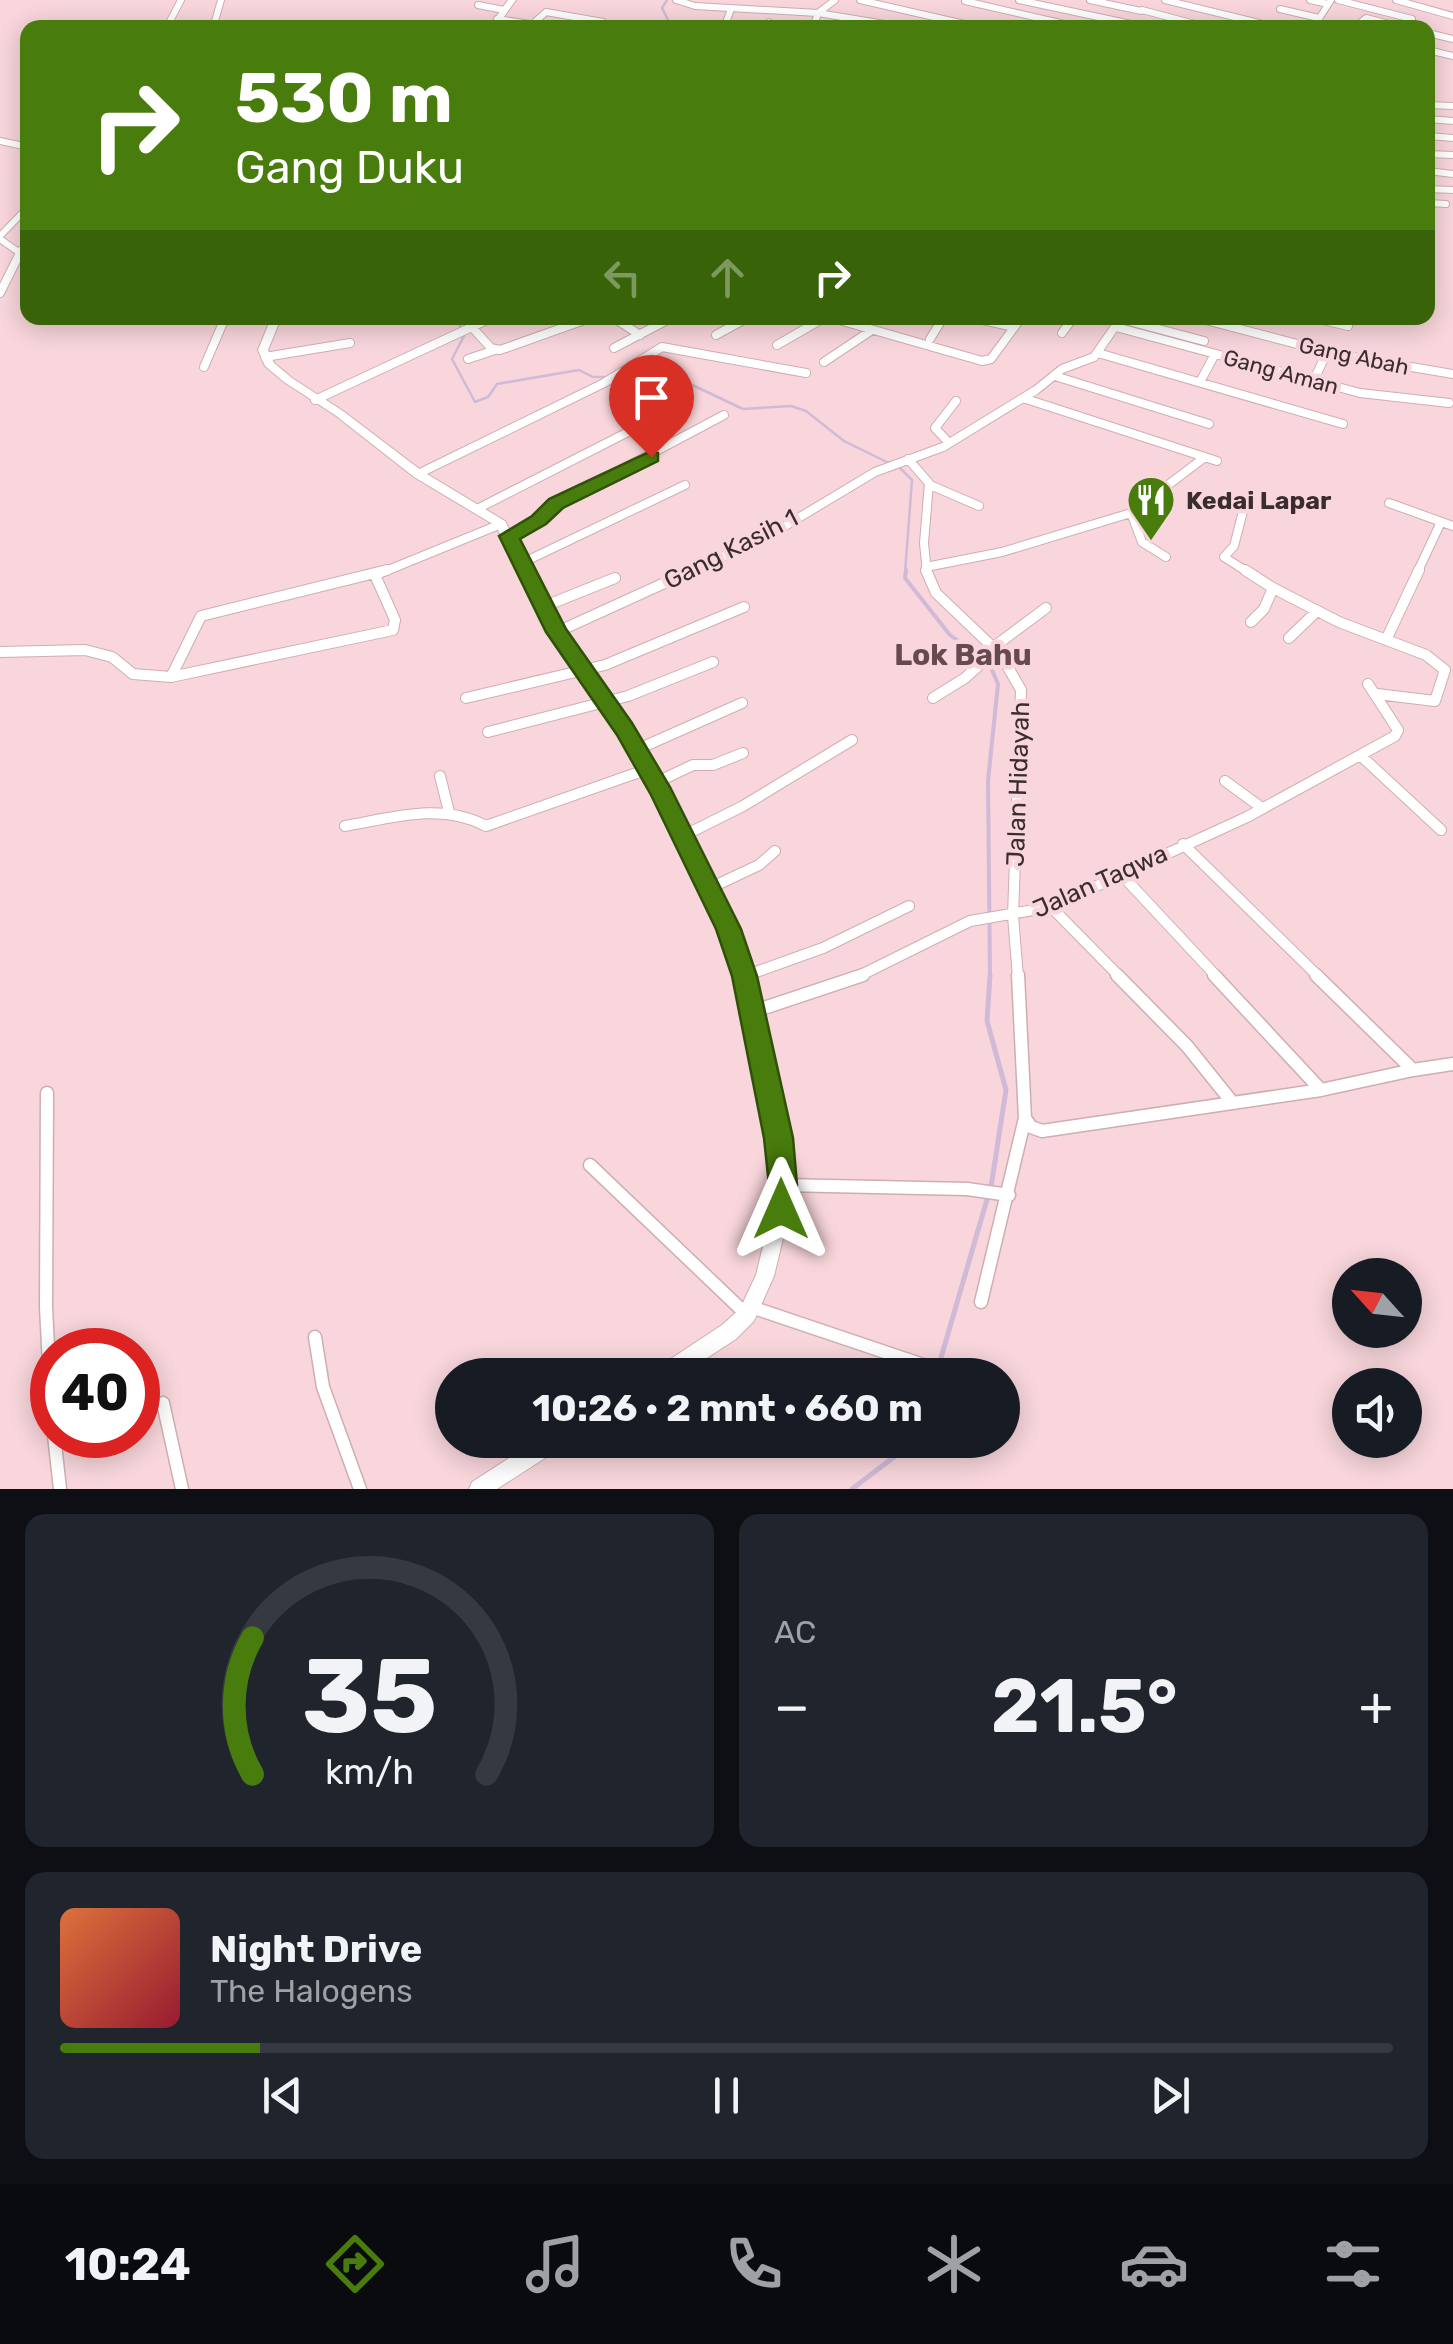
<!DOCTYPE html>
<html lang="id">
<head>
<meta charset="utf-8">
<style>
  body { margin:0; font-family:Rubik,sans-serif; background:#20242c; color:#f1f3f6; height:100vh; display:flex; flex-direction:column; font-size:38px; white-space:nowrap }
  * { box-sizing:border-box; margin:0 }
  p { font-size:32px; color:#9ea1a6 }
  .icon { flex:none; width:55px; height:55px; fill:none; stroke:currentColor; stroke-width:2; stroke-linecap:round; stroke-linejoin:round }
  .map { position:relative; height:1489px; overflow:hidden }
  .side { display:flex; flex-direction:column; gap:25px; padding:25px; background:#0d0f14; flex:1 }
  .side>* { flex:none }
  .hud { position:absolute; left:20px; top:20px; width:1415px; height:305px; border-radius:20px; box-shadow:0 5px 25px #0003; background:#487c0c; color:#fff; overflow:hidden }
  .needle { width:65px; rotate:297deg }
  .controls { position:absolute; left:1332px; top:1258px; display:grid; gap:20px }
  .controls a { display:grid; place-items:center; width:90px; height:90px; border-radius:50%; background:#171b24; box-shadow:0 5px 25px #0003; font-size:50px }
  .speed { position:absolute; left:30px; top:1328px; display:flex; gap:20px; font-size:50px; font-weight:700; text-align:center }
  .speed>* { display:grid; place-content:center; width:130px; height:130px; border-radius:50%; background:#171b24; box-shadow:0 5px 25px #0003; line-height:1 }
  .speed .limit { border:15px solid #d22; background:#fff; color:#111 }
  .pin { position:absolute; display:grid; place-items:center; width:85px; height:85px; color:#fff; margin:-102px -42px; border-radius:50% 50% 50% 0; rotate:-45deg; box-shadow:0 0 10px #0007 }
  .pin .icon { rotate:45deg }
  .me { position:absolute; width:110px; margin:-55px; rotate:0deg; stroke-linejoin:round; filter:drop-shadow(0 0 8px #0008) }
  .turn { display:flex; align-items:center; gap:35px; height:210px; padding:0 50px; font-size:45px }
  .turn .icon { width:130px; height:130px; stroke-width:2.5 }
  .turn b { display:block; font-size:70px; line-height:85px }
  .lanes { display:flex; align-items:center; height:95px; padding:0 50px; background:#0003; justify-content:center; gap:50px; direction:ltr }
  .lanes .off { opacity:.35 }
  .big { font-size:75px; font-weight:700; line-height:1.1 }
  .side .widget { flex:1; display:flex; flex-direction:column; justify-content:center; gap:15px; min-width:0; padding:0 35px; border-radius:20px; background:#20242c }
  .side .dial { align-items:center; gap:0 }
  .dial svg { height:260px; overflow:visible; fill:none; stroke:#363941; stroke-width:7; stroke-linecap:round; text-anchor:middle }
  .dial text { fill:#f1f3f6; stroke:none }
  .song { display:flex; align-items:center; gap:30px }
  .cover { width:120px; height:120px; border-radius:15px; background:linear-gradient(135deg,hsl(20 70% 55%),hsl(350 70% 35%)) }
  .played { height:10px; border-radius:5px; background:linear-gradient(90deg,#487c0c 15%,#363941 15%) }
  .keys { display:flex; justify-content:space-around; direction:ltr }
  .heat { display:flex; justify-content:space-between; align-items:center; font-size:55px; direction:ltr }
  .side .tiles { flex:1; display:grid; gap:25px; grid-template-columns:1fr 1fr }
  .widget:last-child { grid-column:span 2 }
  .trip { position:absolute; left:435px; top:1358px; width:585px; height:100px; border-radius:50px; background:#171b24; box-shadow:0 5px 25px #0003; font-weight:700; line-height:100px; text-align:center }
  .dock { display:flex; height:160px; justify-content:space-around; align-items:center; background:#090b0e; color:#9ea1a6 }
  .dock .icon { width:70px; height:70px }
  .dock .selected { color:#487c0c }
  .dock b { font-size:45px; color:#f1f3f6 }
  .map>svg:first-child { display:block }
  .lines { fill:none; stroke-linecap:round; stroke-linejoin:round }
  .stream-far2 { stroke:#d0bad7; stroke-width:2.5 }
  .stream-far1 { stroke:#d0bad7; stroke-width:4 }
  .stream { stroke:#d0bad7; stroke-width:5 }
  .street-far3-casing { stroke:#ceaeb3; stroke-width:8 }
  .street-far2-casing { stroke:#ceaeb3; stroke-width:10 }
  .street-far1-casing { stroke:#ceaeb3; stroke-width:12 }
  .street-casing { stroke:#ceaeb3; stroke-width:15 }
  .secondary-casing { stroke:#ceaeb3; stroke-width:2 }
  .street-far3 { stroke:#fff; stroke-width:6 }
  .street-far2 { stroke:#fff; stroke-width:8 }
  .street-far1 { stroke:#fff; stroke-width:10 }
  .street { stroke:#fff; stroke-width:12 }
  .secondary { fill:#fff; fill-rule:evenodd }
  .route { fill:#487c0c; stroke:#2f5108; stroke-width:2.5 }
  .labels { text-anchor:middle; dominant-baseline:central; stroke-width:9; stroke-linejoin:round; paint-order:stroke }
  .far-street-label { font-size:22px; fill:#3a2d2f; stroke:#f8d6db }
  .poi-label { font-size:25px; font-weight:bold; fill:#3a2d2f; stroke:#f8d6db; text-anchor:start }
  .street-label { font-size:25px; fill:#3a2d2f; stroke:#f8d6db }
  .quarter-label { font-size:30px; font-weight:bold; fill:#664a4f; stroke:#f8d6db }
</style>
</head>
<body>
<div class="map">
<svg width="1453" height="1489" viewBox="0 0 1453 1489">
  <rect width="100%" height="100%" fill="#f8d6db"/>
  <g class="lines">
    <!-- stream-far2 -->
    <path class="stream-far2" d="M660 28 669 22 662 8 667 0
      M450 318 459 324 464 336 452 359 475 402 488 397 497 384 579 370 593 377H608
      M617 378 669 374 743 409 791 406 806 411 844 441 901 469 912 480 905 573"/>
    <!-- stream-far1 -->
    <path class="stream-far1" d="M906 570 905 578 950 635 989 663 998 684 988 781 990 977"/>
    <!-- stream -->
    <path class="stream" d="M990 975 987 1021 1006 1090 991 1187
      M938 1368 988 1196
      M852 1489 898 1454 905 1440"/>
    <!-- street-far3 casing -->
    <g class="street-far3-casing">
      <path id="street-far3" d="M676 0 695 6 818 13 909 28
        M860 0 982 28
        M1019 0 1131 24
        M1090 0 1141 11
        M1165 0 1280 28
        M1310 0 1328 4
        M1338 0 1412 19
        M1396 0 1453 16
        M965 1 1082 28
        M478 5 504 10
        M1280 9 1319 18
        M1142 10 1210 28
        M497 19 530 24
        M1356 26 1366 18 1397 26
        M178 28 179 25 169 23 181 0
        M213 28 221 0
        M528 28 546 12 603 22
        M724 28 731 9
        M767 28 769 22
        M813 28 818 13 835 0
        M1313 28 1331 0
        M1428 33 1453 39
        M1428 50 1453 56
        M1428 105 1453 106
        M1428 119 1453 121
        M1428 136 1453 138
        M0 141 28 147
        M1428 154 1453 155
        M1428 171 1453 174
        M1428 189 1453 190
        M1428 203 1446 204
        M0 236 28 207
        M0 239 20 253"/>
    </g>
    <!-- street-far2 casing -->
    <g class="street-far2-casing">
      <path id="street-far2" d="M0 293 21 251
        M614 318 640 335
        M832 318 982 361 991 359 1021 318
        M974 318 1014 327
        M1198 318 1335 354 1453 374
        M1315 318 1348 326
        M1121 319 1204 341
        M470 325 491 348 500 350 590 318
        M1116 327 1360 393 1449 403
        M1062 333 1073 318
        M716 335 747 318
        M930 339 943 318
        M777 345 824 318
        M614 348 671 318
        M1098 353 1343 424
        M265 357 350 343
        M468 359 495 350
        M824 362 872 330
        M204 367 225 318
        M1055 376 1209 424
        M1314 380 1327 352
        M1200 382 1215 354
        M1023 398 1217 461
        M315 400 491 318
        M949 443 935 428 956 401
        M908 459 929 483 924 543 927 573
        M418 474 604 383 662 347 806 373
        M930 485 979 506
        M1247 496 1234 546 1224 557 1249 573
        M1389 503 1453 526
        M479 508 632 430
        M1131 513 1142 542 1166 557
        M509 536 539 520 556 504 724 415
        M522 563 685 485
        M926 567 1002 552 1131 513 1205 457
        M381 573 501 524
        M687 573 770 535 875 472 943 447 1036 390 1062 369 1094 357 1121 318
        M1417 573 1441 522"/>
    </g>
    <!-- street-far1 casing -->
    <g class="street-far1-casing">
      <path id="street-far1" d="M926 570 936 593 1001 655 1021 690 1013 916 1018 977
        M1245 570 1273 588
        M545 606 615 578
        M1251 622 1264 609 1273 588 1339 622 1426 655 1445 670 1435 701 1377 694
        M557 632 693 570
        M1289 638 1317 611
        M1386 640 1419 570
        M995 646 1046 608
        M0 652 85 650 112 657 133 674 171 677 201 616 387 570
        M171 677 393 630 395 620 375 575
        M466 698 605 665 744 607
        M933 698 965 678 998 648
        M488 732 628 696 713 662
        M636 750 742 703
        M1360 755 1441 830
        M440 776 449 812
        M1225 781 1262 808
        M655 783 693 765H713L743 753
        M345 826C392 818 441 802 486 826L648 769
        M683 836 743 806 852 740
        M1183 844 1319 977
        M1120 873 1217 977
        M708 889 759 865 775 851
        M1051 907 1120 977
        M745 976 823 948 909 906
        M857 977 970 921 1051 907 1247 817 1395 736 1398 730 1368 684"/>
    </g>
    <!-- street casing -->
    <g class="street-casing">
      <path id="street" d="M1018 975 1025 1118 1031 1127 1042 1131 1321 1090 1413 1070
        M1117 975 1187 1046 1232 1102
        M1214 975 1321 1090
        M1316 975 1413 1070 1453 1064
        M752 1012 863 975
        M47 1093 46 1307 52 1423
        M590 1165 747 1315
        M783 1185 967 1189 1009 1195
        M981 1302 1025 1118
        M751 1307 953 1375
        M315 1337 323 1387 360 1489
        M163 1403 182 1489
        M54 1435 60 1489"/>
    </g>
    <!-- secondary casing -->
    <g class="secondary-casing">
      <path id="secondary" d="M508 0H516L496 28H488Z
        M271 318H281L268 350 274 363 292 378 343 411 422 471 505 521 562 630 630 725 666 789 745 949 786 1138 790 1209 774 1276 754 1321 736 1339 681 1375H655L657 1368 722 1325 740 1309 756 1275 772 1209 770 1138 729 949 654 794 620 732 551 632 496 526 414 477 335 415 284 382 265 366 258 350Z
        M537 1440H565L562 1447 497 1489H469L472 1482Z"/>
    </g>
    <!-- street-far3 -->
    <use href="#street-far3" class="street-far3"/>
    <!-- street-far2 -->
    <use href="#street-far2" class="street-far2"/>
    <!-- street-far1 -->
    <use href="#street-far1" class="street-far1"/>
    <!-- street -->
    <use href="#street" class="street"/>
    <!-- secondary -->
    <use href="#secondary" class="secondary"/>
  </g>
  <!-- route -->
  <path class="route" d="M651 451 658 453V461L563 508 546 524 520 539 566 629 632 723 670 787 741 929 757 976 793 1138 797 1185 791 1218 781 1222 770 1218 766 1209 769 1185 764 1138 732 976 716 929 651 795 617 735 546 632 499 536 532 516 549 499Z"/>
  <!-- icons -->
  <defs>
    <g id="restaurant-pin" transform="scale(2.5)"><path d="M0 17L-7.5 6A9.5 9.5 0 1 1 7.5 6Z" fill="#487c0c" stroke="#f8d6db"/><path d="M-5-6h1v4h1v-4h1v4h1v-4h1v5L-1.5 .5V6h-2V.5L-5-1ZM5-6V6H3V1.5H1.5Q1.5-4 5-6Z" fill="#fff"/></g>
  </defs>
  <g fill-rule="evenodd">
    <use href="#restaurant-pin" x="1151" y="500"/>
  </g>
  <g class="labels">
    <!-- far-street labels -->
    <g class="far-street-label">
      <text transform="translate(1354 356) rotate(12)">Gang Abah</text>
      <text transform="translate(1281 372) rotate(15)">Gang Aman</text>
    </g>
    <!-- poi labels -->
    <g class="poi-label">
      <text x="1186" y="500">Kedai Lapar</text>
    </g>
    <!-- street labels -->
    <g class="street-label">
      <text transform="translate(731 549) rotate(-27)">Gang Kasih 1</text>
      <text transform="translate(1018 784) rotate(-88)">Jalan Hidayah</text>
      <text transform="translate(1100 881) rotate(-24)">Jalan Taqwa</text>
    </g>
    <!-- quarter labels -->
    <g class="quarter-label">
      <text x="963" y="655">Lok Bahu</text>
    </g>
  </g>
</svg>
<div class="controls">
<a><svg class="needle" viewBox="-14 -14 28 28"><path d="M0-13l5 13h-10z" fill="#e53935"/><path d="M0 13l5-13h-10z" fill="#9ea1a6"/></svg></a>
<a><svg class="icon" aria-label="sound" viewBox="0 0 24 24"><path d="M4 9h4l5-4v14l-5-4H4zM17 9q2 3 0 6"/></svg></a>
</div>
<div class="speed"><div class="limit">40</div></div>
<div class="pin" style="left:651px;top:457px;background:#d93025"><svg class="icon" aria-label="arrive" viewBox="0 0 24 24"><path d="M6 21V4h12l-3 4 3 4H6"/></svg></div>
<svg class="me" style="left:781px;top:1209px" viewBox="-20 -20 40 40"><path d="M0-17L14 15 0 8-14 15z" fill="#487c0c" stroke="#fff" stroke-width="4"/></svg>
<div class="trip">10:26 · 2 mnt · 660 m</div>
<div class="hud">
<div class="turn"><svg class="icon" aria-label="right" viewBox="0 0 24 24"><path d="M7 20v-9h11M14 6l5 5-5 5"/></svg><div><b>530 m</b>Gang Duku</div></div>
<div class="lanes"><svg class="icon off" aria-label="left" viewBox="0 0 24 24"><path d="M17 20v-9H6M10 6l-5 5 5 5"/></svg><svg class="icon off" aria-label="ahead" viewBox="0 0 24 24"><path d="M12 20V5M6 11l6-6 6 6"/></svg><svg class="icon" aria-label="right" viewBox="0 0 24 24"><path d="M7 20v-9h11M14 6l5 5-5 5"/></svg></div>
</div>
</div>
<section class="side">
<div class="tiles">
<div class="widget dial"><svg viewBox="0 0 100 80">
<path d="M14 69A42 42 0 1 1 86 69"/>
<path d="M14 69A42 42 0 0 1 14 27" stroke="#487c0c"/>
<text x="50" y="56" font-size="32" font-weight="700">35</text>
<text x="50" y="72" font-size="11">km/h</text>
</svg></div>
<div class="widget"><p>AC</p>
<div class="heat"><a>−</a><b class="big">21.5°</b><a>+</a></div>
</div>
<div class="widget">
<div class="song"><i class="cover"></i><div><b>Night Drive</b><p>The Halogens</p></div></div>
<div class="played"></div>
<div class="keys"><svg class="icon" aria-label="previous" viewBox="0 0 24 24"><path d="M18 5L8 12l10 7zM5 5v14"/></svg><svg class="icon" aria-label="pause" viewBox="0 0 24 24"><path d="M8 5v14M16 5v14"/></svg><svg class="icon" aria-label="next" viewBox="0 0 24 24"><path d="M6 5l10 7-10 7zM19 5v14"/></svg></div>
</div>
</div>
</section>
<nav class="dock">
<b>10:24</b>
<svg class="icon selected" aria-label="directions" viewBox="0 0 24 24"><path d="M12 3l9 9-9 9-9-9zM9 14v-3h6M13 9l2 2-2 2"/></svg>
<svg class="icon" aria-label="music" viewBox="0 0 24 24"><path d="M9 18V5l10-2v13"/><circle cx="6" cy="18" r="3"/><circle cx="16" cy="16" r="3"/></svg>
<svg class="icon" aria-label="phone" viewBox="0 0 24 24"><path d="M5 4h4l2 5-3 2q2 4 5 5l2-3 5 2v4C11 20 4 13 5 4z"/></svg>
<svg class="icon" aria-label="climate" viewBox="0 0 24 24"><path d="M12 3v18M4 7l16 10M4 17L20 7"/></svg>
<svg class="icon" aria-label="car" viewBox="0 0 24 24"><path d="M5 17H2v-5l4-1 3-4h7l3 4 3 1v5h-3M9 17h6M6 11h13"/><circle cx="7" cy="17" r="2"/><circle cx="17" cy="17" r="2"/></svg>
<svg class="icon" aria-label="filters" viewBox="0 0 24 24"><path d="M4 7h16M4 17h16"/><circle cx="9" cy="7" r="2"/><circle cx="15" cy="17" r="2"/></svg>
</nav>
</body>
</html>
